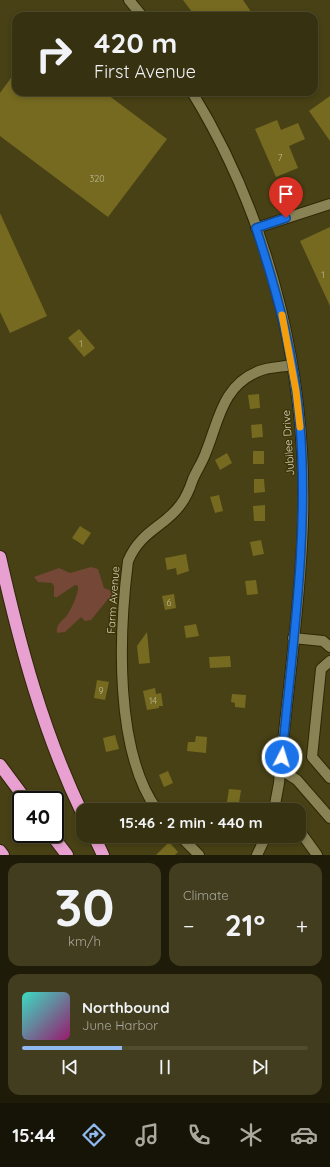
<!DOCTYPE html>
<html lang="en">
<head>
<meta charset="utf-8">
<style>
  body { margin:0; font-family:Quicksand,sans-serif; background:#413d1e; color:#f1f3f6; height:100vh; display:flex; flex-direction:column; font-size:15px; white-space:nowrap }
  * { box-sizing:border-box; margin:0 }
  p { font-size:13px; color:#aaa99f }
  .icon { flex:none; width:22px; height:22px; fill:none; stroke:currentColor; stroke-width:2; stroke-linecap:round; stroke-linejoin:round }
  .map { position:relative; height:855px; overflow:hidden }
  .sheet { display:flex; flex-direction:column; gap:8px; padding:8px; background:#1e1b09; flex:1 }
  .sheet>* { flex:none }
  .top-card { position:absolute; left:12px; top:12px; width:306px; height:84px; border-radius:12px; box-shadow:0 2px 6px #0003,0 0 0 1px #504c30; background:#363110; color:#f1f3f6; overflow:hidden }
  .speed { position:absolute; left:12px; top:791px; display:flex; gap:8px; font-size:20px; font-weight:700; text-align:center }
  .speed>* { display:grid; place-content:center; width:52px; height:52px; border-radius:50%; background:#363110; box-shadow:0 2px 6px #0003,0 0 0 1px #504c30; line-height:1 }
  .speed .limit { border:2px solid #111; border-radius:6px; background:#fff; color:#111 }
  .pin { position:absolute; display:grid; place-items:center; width:34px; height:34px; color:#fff; margin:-41px -17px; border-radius:50% 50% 50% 0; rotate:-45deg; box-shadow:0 0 4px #0007 }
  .pin .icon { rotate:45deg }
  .me { position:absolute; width:44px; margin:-22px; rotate:5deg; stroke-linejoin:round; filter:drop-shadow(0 0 3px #0008) }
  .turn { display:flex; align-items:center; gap:14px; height:84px; padding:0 16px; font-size:18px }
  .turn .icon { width:52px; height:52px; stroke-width:2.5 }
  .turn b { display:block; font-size:28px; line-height:34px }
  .big { font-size:30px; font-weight:800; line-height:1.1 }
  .sheet .widget { flex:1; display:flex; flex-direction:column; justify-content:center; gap:6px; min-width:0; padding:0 14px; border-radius:12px; background:#413d1e }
  .sheet .dial { align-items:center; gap:0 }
  .dial b { font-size:52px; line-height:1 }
  .song { display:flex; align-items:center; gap:12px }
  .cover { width:48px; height:48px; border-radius:6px; background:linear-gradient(135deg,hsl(170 70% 55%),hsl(320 70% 35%)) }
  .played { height:4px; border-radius:2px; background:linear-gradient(90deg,#90b9f0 35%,#504c30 35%) }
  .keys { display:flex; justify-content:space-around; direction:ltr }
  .heat { display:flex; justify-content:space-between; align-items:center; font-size:22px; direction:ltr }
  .sheet .tiles { flex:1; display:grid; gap:8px; grid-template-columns:1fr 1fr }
  .widget:last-child { grid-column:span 2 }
  .trip { position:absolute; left:76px; top:803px; width:230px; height:40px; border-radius:12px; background:#363110; box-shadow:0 2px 6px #0003,0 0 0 1px #504c30; font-weight:800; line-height:40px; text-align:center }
  .dock { display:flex; height:64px; justify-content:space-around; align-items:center; background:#161406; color:#aaa99f }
  .dock .icon { width:28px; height:28px }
  .dock .current { color:#90b9f0 }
  .dock b { font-size:18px; color:#f1f3f6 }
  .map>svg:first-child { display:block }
  .green { fill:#744737 }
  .building { fill:#766a21 }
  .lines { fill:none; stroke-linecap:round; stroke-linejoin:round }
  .minor-casing { stroke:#2d2705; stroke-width:12 }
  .highway-casing { stroke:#2d2705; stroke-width:14 }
  .minor { stroke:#898255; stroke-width:10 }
  .highway { stroke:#e8a0d0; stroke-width:12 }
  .route-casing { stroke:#114b97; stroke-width:10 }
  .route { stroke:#1a73e8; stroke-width:7 }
  .slow { stroke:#f59e0b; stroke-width:7 }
  .labels { text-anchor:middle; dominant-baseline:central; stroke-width:3; stroke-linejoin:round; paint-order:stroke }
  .number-label { font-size:9px; fill:#c0ba97 }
  .street-label { font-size:11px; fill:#d9d5be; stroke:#3e3608 }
</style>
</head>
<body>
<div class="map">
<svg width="330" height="855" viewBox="0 0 330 855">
  <rect width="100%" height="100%" fill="#484115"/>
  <!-- green -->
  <path class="green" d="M91 567 98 569 104 588 119 594 108 599 91 620 85 621 81 617 65 632 57 633C55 624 64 620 68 614 72 607 79 593 78 586L75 585 57 597H54V586L52 583 38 582 34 577 59 568 70 573Z"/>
  <!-- building -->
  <path class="building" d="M183 0H243L254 16H195Z
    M16 71V92H104L167 139 108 217 0 136V93Z
    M330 96V141L309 111Z
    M277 120 281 130 298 123 305 139 289 146 298 168 276 177 255 129Z
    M0 213 47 316 10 333 0 312Z
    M330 227V306L300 241Z
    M79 329 95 348 84 357 68 338Z
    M259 394 260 408 250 409 248 395Z
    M262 424 263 437 252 438 251 425Z
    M253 451H264V464H253Z
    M227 453 232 463 220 470 215 460Z
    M254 479H264L265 492 254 493Z
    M219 495 223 511 215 513 210 497Z
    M265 505V521H254L253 506Z
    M80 526 91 533 83 545 72 538Z
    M261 540 264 554 253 556 250 542Z
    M186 554 189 571 177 575 176 568 167 570 165 558Z
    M256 580 258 594 247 595 245 581Z
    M174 594 176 608 165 610 162 596Z
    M196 624 199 636 186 638 184 626Z
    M147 632 150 663 139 664 137 646Z
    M230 656 231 667 210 668 209 657Z
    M97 680 109 682 105 700 94 698Z
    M155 688 156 694 161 693 163 706H159V708L147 710 143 691Z
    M232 694 246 695 245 708 235 707V703L231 702Z
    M115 735 119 749 106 752 103 738Z
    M196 736 207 737 206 753 187 751 188 742H195Z
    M168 771 173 783 164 787 159 775Z
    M229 789 241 790 239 803 227 802Z
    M139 836H142L147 842H131Z
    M169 842 178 852 175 855H156Z"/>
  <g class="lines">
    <!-- minor casing -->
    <g class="minor-casing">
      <path id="minor" d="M129 0 142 16
        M192 92C274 226 311 388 302 544 298 624 286 703 279 783L274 810
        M256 228 330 204
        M293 638 323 641 330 647
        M330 661 321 669 312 757 330 778
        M280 769 297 780 330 818
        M157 810C114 750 119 632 128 561 141 530 165 527 181 504 187 496 190 488 193 479 197 470 203 461 206 452 219 420 222 386 259 371 269 367 282 367 292 365
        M299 830 317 855
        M180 836 199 855
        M257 855 266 836"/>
    </g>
    <!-- highway casing -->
    <g class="highway-casing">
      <path id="highway" d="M0 557C20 646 43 732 83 815
        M0 765 26 800
        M51 834 67 855
        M94 836 103 855
        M0 851 3 855"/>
    </g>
    <!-- minor -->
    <use href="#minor" class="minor"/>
    <!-- highway -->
    <use href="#highway" class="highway"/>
  </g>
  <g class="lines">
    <!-- route casing -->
    <g class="route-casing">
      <path id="route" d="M282 757C292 647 309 536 300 425 295 358 277 292 256 228L286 218"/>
    </g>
    <!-- route -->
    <use href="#route" class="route"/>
    <!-- slow -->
    <path class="slow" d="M282 315 296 391 300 427"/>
  </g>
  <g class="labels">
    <!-- number labels -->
    <g class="number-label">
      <text x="280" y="157">7</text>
      <text x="97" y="178">320</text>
      <text x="323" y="274">1</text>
      <text x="81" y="343">1</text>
      <text x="169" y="602">6</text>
      <text x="101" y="690">9</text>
      <text x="153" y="700">14</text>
    </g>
    <!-- street labels -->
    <g class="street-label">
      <text transform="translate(288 443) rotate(-94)">Jubilee Drive</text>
      <text transform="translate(113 600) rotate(-86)">Farm Avenue</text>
    </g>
  </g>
</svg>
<div class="speed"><div class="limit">40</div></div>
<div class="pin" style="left:286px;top:218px;background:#d93025"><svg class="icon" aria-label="arrive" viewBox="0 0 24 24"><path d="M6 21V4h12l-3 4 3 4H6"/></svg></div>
<svg class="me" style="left:282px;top:757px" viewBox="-20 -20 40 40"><circle r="17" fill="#1a73e8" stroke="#fff" stroke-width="3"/><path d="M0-11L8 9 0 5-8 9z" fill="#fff"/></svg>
<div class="trip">15:46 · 2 min · 440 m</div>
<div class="top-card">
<div class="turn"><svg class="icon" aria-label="right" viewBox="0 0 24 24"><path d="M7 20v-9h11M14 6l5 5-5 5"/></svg><div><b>420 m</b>First Avenue</div></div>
</div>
</div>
<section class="sheet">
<div class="tiles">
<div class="widget dial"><b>30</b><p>km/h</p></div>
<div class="widget"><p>Climate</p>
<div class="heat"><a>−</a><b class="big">21°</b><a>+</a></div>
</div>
<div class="widget">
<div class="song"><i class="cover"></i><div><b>Northbound</b><p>June Harbor</p></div></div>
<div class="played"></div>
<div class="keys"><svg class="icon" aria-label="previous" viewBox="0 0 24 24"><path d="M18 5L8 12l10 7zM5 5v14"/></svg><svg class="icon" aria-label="pause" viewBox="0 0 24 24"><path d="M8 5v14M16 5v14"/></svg><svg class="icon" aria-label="next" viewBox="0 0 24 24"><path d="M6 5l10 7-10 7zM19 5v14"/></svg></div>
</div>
</div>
</section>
<nav class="dock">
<b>15:44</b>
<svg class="icon current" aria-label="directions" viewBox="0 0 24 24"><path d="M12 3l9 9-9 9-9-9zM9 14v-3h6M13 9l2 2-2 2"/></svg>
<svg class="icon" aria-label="music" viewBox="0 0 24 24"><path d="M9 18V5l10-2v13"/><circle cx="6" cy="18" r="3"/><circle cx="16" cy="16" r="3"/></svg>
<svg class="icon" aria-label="phone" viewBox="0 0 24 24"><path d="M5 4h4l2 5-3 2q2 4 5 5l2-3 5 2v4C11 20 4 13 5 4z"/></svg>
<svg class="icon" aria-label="climate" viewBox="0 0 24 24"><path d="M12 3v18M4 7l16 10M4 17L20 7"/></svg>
<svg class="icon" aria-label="car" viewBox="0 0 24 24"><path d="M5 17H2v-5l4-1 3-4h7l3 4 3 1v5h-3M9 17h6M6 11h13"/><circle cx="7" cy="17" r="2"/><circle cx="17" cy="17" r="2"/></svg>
</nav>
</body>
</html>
